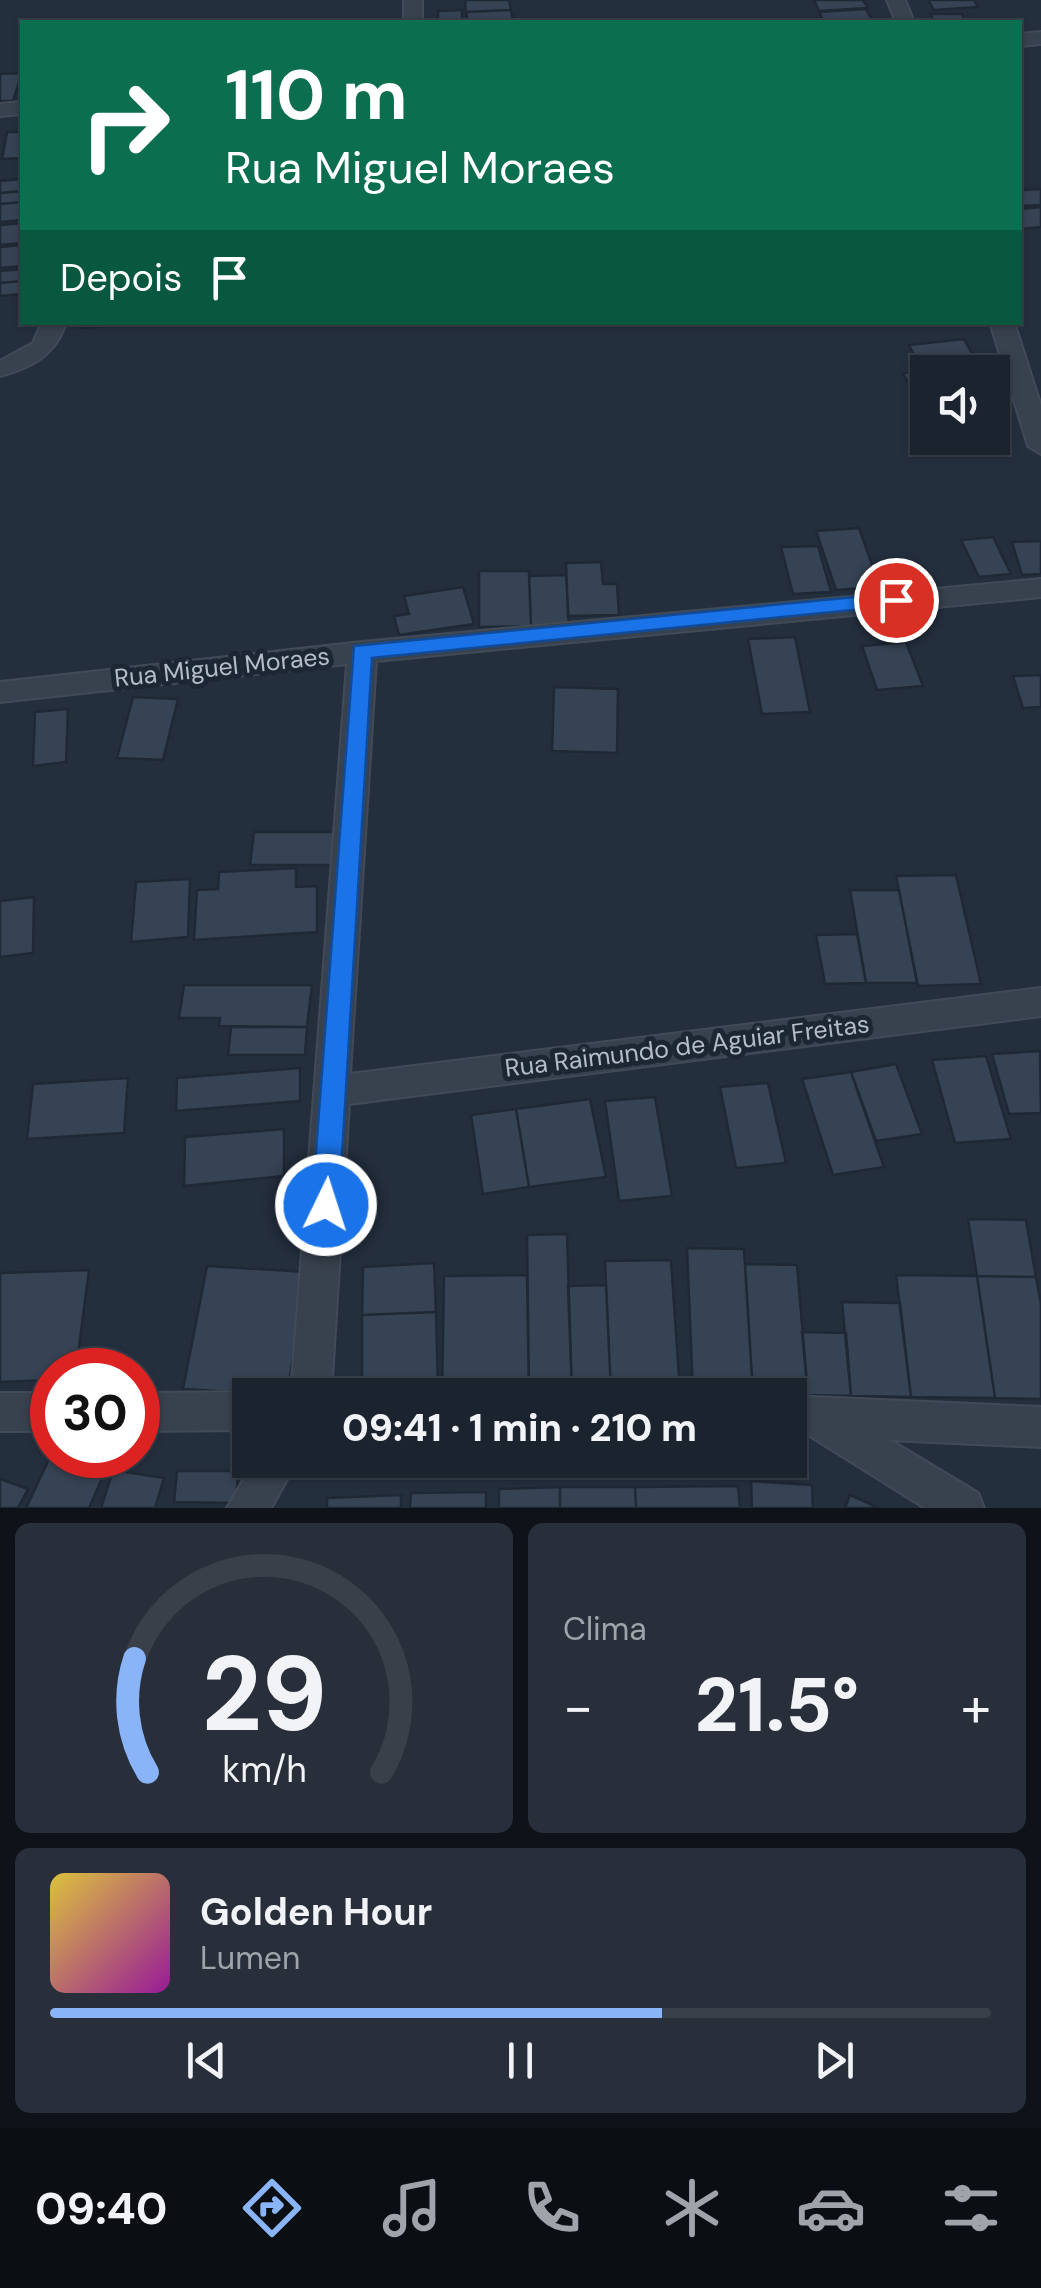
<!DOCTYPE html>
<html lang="pt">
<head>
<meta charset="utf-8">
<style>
  body { margin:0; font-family:"DM Sans",sans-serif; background:#282f3a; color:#f1f3f6; height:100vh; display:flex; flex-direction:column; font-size:38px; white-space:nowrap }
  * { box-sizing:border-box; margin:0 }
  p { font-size:32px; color:#a0a4aa }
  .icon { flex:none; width:55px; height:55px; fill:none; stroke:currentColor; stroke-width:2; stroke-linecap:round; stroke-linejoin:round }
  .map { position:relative; height:1508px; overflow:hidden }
  .details { display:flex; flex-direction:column; gap:15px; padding:15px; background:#0f1319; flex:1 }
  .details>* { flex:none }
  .guide { position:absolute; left:20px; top:20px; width:1002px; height:305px; border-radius:0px; box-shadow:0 2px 8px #0004,0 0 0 2px #39404a; background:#0b6e4f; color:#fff; overflow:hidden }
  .tools { position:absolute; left:910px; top:355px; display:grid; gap:20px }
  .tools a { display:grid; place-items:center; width:100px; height:100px; border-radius:0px; background:#1b232e; box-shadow:0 2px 8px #0004,0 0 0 2px #39404a; font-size:50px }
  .speed { position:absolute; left:30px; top:1348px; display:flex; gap:20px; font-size:50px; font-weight:700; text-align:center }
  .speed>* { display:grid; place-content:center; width:130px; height:130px; border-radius:50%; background:#1b232e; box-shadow:0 2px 8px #0004,0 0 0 2px #39404a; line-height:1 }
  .speed .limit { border:15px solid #d22; background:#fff; color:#111 }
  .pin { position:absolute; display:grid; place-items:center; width:85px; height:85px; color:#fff; margin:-42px; border:5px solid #fff; border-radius:50%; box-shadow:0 2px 10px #0007 }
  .me { position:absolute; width:110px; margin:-55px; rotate:4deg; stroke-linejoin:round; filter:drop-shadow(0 0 8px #0008) }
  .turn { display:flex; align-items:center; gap:35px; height:210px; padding:0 40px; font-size:45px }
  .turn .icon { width:130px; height:130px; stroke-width:2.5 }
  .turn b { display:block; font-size:70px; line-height:85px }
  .then { display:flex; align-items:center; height:95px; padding:0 40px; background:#0003; gap:20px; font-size:38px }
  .big { font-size:75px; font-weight:800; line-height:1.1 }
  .details .card { flex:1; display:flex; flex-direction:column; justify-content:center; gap:15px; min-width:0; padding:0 35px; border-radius:15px; background:#282f3a }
  .details .dial { align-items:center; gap:0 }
  .dial svg { height:260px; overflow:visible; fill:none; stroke:#39404a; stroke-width:7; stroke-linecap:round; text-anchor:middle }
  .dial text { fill:#f1f3f6; stroke:none }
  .song { display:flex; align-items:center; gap:30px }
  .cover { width:120px; height:120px; border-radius:15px; background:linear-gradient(135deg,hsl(50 70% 55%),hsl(300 70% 35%)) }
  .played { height:10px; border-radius:5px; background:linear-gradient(90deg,#8ab4f8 65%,#39404a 65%) }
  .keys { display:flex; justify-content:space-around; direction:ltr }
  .heat { display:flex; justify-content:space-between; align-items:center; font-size:55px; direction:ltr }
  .details .tiles { flex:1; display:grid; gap:15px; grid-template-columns:1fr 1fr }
  .card:last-child { grid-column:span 2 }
  .trip { position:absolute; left:232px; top:1378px; width:575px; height:100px; border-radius:0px; background:#1b232e; box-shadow:0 2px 8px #0004,0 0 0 2px #39404a; font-weight:800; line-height:100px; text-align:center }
  .tabs { display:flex; height:160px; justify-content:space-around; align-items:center; background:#0b0e12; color:#a0a4aa }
  .tabs .icon { width:70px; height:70px }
  .tabs .current { color:#8ab4f8 }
  .tabs b { font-size:45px; color:#f1f3f6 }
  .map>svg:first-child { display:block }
  .building { fill:#364354; stroke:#1f2835; stroke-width:2.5 }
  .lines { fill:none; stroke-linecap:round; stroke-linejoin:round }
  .street-casing { stroke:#414a57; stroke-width:4 }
  .street { fill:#38414e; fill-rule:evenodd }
  .route { fill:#1a73e8; stroke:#114b97; stroke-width:2.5 }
  .labels { text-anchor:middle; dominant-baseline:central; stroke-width:10; stroke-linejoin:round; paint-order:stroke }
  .street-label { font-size:25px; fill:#b4bcc9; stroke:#1d2633 }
</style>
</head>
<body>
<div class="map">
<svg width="1041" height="1508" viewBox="0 0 1041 1508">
  <rect width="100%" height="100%" fill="#242f3e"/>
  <!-- building -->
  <path class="building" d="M465 0H509L511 10 466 12Z
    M814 0H863L868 8 819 11Z
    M928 0H974L978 7 934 10Z
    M866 9 873 22H824L819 12Z
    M462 10V21H438V11Z
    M511 10 513 22H468L466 12Z
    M931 14H962L965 22H933Z
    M22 73 13 101H0V74Z
    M7 132H22V158L2 159Z
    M22 179V191L0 193V181Z
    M1041 189V205L1020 206V190Z
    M22 191V202L0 204V193Z
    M22 202V220L0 222V204Z
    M1041 207V227L1020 229V209Z
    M22 223V243L0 245V225Z
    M22 245V266L0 268V247Z
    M22 269V281L0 283V271Z
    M22 281V294L0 296V283Z
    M82 322H144L81 328Z
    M964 339 976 361 920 367 909 345Z
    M955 368 958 372H928V395L915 396 903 373Z
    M859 528 880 587 836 590 816 531Z
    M993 537 1011 574 979 577 961 540Z
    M1041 541V574L1022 575 1012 542Z
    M818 546 831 592 793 594 781 547Z
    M601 562 603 584H617L619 615 568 616 566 563Z
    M479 571H529L531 626 479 627Z
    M566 575 569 625 531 626 529 576Z
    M463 587 474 624 399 635 394 616 409 614 404 596Z
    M795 637 810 712 762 714 748 639Z
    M906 642 923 686 877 690 862 646Z
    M1041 675V707L1023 708 1013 676Z
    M554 687 618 689 617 753 552 751Z
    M133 697 178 699 163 760 117 758Z
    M68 709 66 762 33 766 35 712Z
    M254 832H335L332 865H250Z
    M296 868V887L317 886V932L194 940 197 890 218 889 219 872Z
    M956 875 981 984 918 986 896 876Z
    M190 879 188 937 131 942 136 882Z
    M850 890H899L917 983H866Z
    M34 897 33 953 0 957V901Z
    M857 934 866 983 825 984 816 935Z
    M184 985H312L307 1027 219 1026 220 1018H179Z
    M231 1027H307L305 1055H228Z
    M1040 1051 1041 1113 1009 1114 992 1054Z
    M986 1056 1011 1139 955 1143 932 1060Z
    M896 1064 922 1134 876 1141 851 1072Z
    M300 1068V1101L176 1111 177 1078Z
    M851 1072 884 1167 833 1175 802 1079Z
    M128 1078 124 1133 27 1139 33 1084Z
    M768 1083 786 1163 736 1168 720 1087Z
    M655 1097 672 1196 619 1201 605 1101Z
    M590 1099 606 1177 529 1187 516 1109Z
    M516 1109 529 1187 483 1194 471 1115Z
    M284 1129V1176L184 1186 185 1137Z
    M968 1219 1026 1220 1036 1277 977 1276Z
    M567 1234 572 1393H529L527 1235Z
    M687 1248 744 1249 753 1394 693 1393Z
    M671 1260 680 1391 611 1392 605 1261Z
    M434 1263 436 1312 362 1315 363 1267Z
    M745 1264 797 1265 808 1395 753 1394Z
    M207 1266 307 1272 287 1395 183 1389Z
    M89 1270 76 1370H52V1380L0 1382V1273Z
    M527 1275 529 1393 442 1394 444 1276Z
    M896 1275 977 1276 995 1398 911 1397Z
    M977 1276 1036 1277 1041 1304V1399L995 1398Z
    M606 1285 611 1392 572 1393 568 1286Z
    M842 1302 900 1303 911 1397 851 1396Z
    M436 1312 438 1389 362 1393V1315Z
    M802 1332 846 1333 851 1396 808 1395Z
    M50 1457 104 1474 89 1508H26Z
    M113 1470 164 1478 155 1508H101Z
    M177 1471H239L235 1503 174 1502Z
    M0 1479 28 1489 18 1508H0Z
    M751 1481 812 1485 813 1508H752Z
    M738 1486 740 1508H636L635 1487Z
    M560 1487H635L636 1508H560Z
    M560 1487V1508H499V1489Z
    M486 1492V1508H410L411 1493Z
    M401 1495V1508H327V1498Z
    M850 1495 879 1508H845Z"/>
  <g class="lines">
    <!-- street casing -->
    <g class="street-casing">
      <path id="street" d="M404 0H422V22H404Z
        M887 0H905L914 22H896Z
        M1041 32V44L1020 46V34Z
        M22 102V114L0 116V104Z
        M42 322H66C56 355 31 368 0 376V361L33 343Z
        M990 322H1014L1041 406V454L1028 446Z
        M1041 579V597L376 661 350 1074 1041 988V1016L349 1104 331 1395H291L347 664 0 702V682L362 642Z
        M250 1392 259 1395H250V1430L138 1431V1393Z
        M0 1393H52V1431H0Z
        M790 1396 1041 1407V1447L890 1440 978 1493 984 1508H925L810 1436H790Z
        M255 1460H298L271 1508H227Z"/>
    </g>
    <!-- street -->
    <use href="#street" class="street"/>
  </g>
  <!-- route -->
  <path class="route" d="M896 593 907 600 903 605 372 658 339 1205 335 1214 326 1218 316 1214 312 1205 354 646Z"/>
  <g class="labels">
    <!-- street labels -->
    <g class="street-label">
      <text transform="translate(222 667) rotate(-6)">Rua Miguel Moraes</text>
      <text transform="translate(687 1046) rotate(-7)">Rua Raimundo de Aguiar Freitas</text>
    </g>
  </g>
</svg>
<div class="tools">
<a><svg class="icon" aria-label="sound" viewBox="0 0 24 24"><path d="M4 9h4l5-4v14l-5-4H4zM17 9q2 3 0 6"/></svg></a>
</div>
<div class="speed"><div class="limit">30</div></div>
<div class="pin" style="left:896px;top:600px;background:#d93025"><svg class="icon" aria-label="arrive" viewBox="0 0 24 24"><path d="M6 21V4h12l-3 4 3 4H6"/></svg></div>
<svg class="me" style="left:326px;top:1205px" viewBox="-20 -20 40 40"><circle r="17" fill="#1a73e8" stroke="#fff" stroke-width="3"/><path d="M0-11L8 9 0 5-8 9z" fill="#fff"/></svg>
<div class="trip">09:41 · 1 min · 210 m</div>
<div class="guide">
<div class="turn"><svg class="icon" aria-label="right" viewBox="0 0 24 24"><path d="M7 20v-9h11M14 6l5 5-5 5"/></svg><div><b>110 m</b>Rua Miguel Moraes</div></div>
<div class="then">Depois<svg class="icon" aria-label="arrive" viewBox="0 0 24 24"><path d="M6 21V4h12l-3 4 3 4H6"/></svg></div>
</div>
</div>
<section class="details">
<div class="tiles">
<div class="card dial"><svg viewBox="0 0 100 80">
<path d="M14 69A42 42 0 1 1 86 69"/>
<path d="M14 69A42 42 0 0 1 10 34" stroke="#8ab4f8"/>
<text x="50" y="56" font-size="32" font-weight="700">29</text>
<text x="50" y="72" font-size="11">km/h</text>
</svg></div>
<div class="card"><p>Clima</p>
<div class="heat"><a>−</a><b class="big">21.5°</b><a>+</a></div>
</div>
<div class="card">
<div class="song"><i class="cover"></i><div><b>Golden Hour</b><p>Lumen</p></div></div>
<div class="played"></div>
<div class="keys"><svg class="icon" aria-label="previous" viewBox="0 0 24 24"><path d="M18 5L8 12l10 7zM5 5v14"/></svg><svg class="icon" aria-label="pause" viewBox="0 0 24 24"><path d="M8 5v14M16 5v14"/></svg><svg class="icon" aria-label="next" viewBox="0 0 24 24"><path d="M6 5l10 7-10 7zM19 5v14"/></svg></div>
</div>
</div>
</section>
<nav class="tabs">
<b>09:40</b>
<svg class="icon current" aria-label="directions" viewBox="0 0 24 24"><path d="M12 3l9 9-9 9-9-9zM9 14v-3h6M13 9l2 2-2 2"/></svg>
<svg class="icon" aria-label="music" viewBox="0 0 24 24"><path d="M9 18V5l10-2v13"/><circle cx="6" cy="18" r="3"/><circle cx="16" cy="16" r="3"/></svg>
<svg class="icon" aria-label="phone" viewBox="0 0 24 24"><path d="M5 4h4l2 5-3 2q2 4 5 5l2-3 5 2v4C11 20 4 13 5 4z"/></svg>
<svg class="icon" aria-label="climate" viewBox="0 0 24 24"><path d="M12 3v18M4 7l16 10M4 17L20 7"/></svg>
<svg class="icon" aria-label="car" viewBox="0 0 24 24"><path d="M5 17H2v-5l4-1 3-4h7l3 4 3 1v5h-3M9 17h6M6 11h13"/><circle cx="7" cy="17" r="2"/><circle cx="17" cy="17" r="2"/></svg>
<svg class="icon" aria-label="filters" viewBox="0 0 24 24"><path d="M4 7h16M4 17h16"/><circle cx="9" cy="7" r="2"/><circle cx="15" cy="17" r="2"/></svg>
</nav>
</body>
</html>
